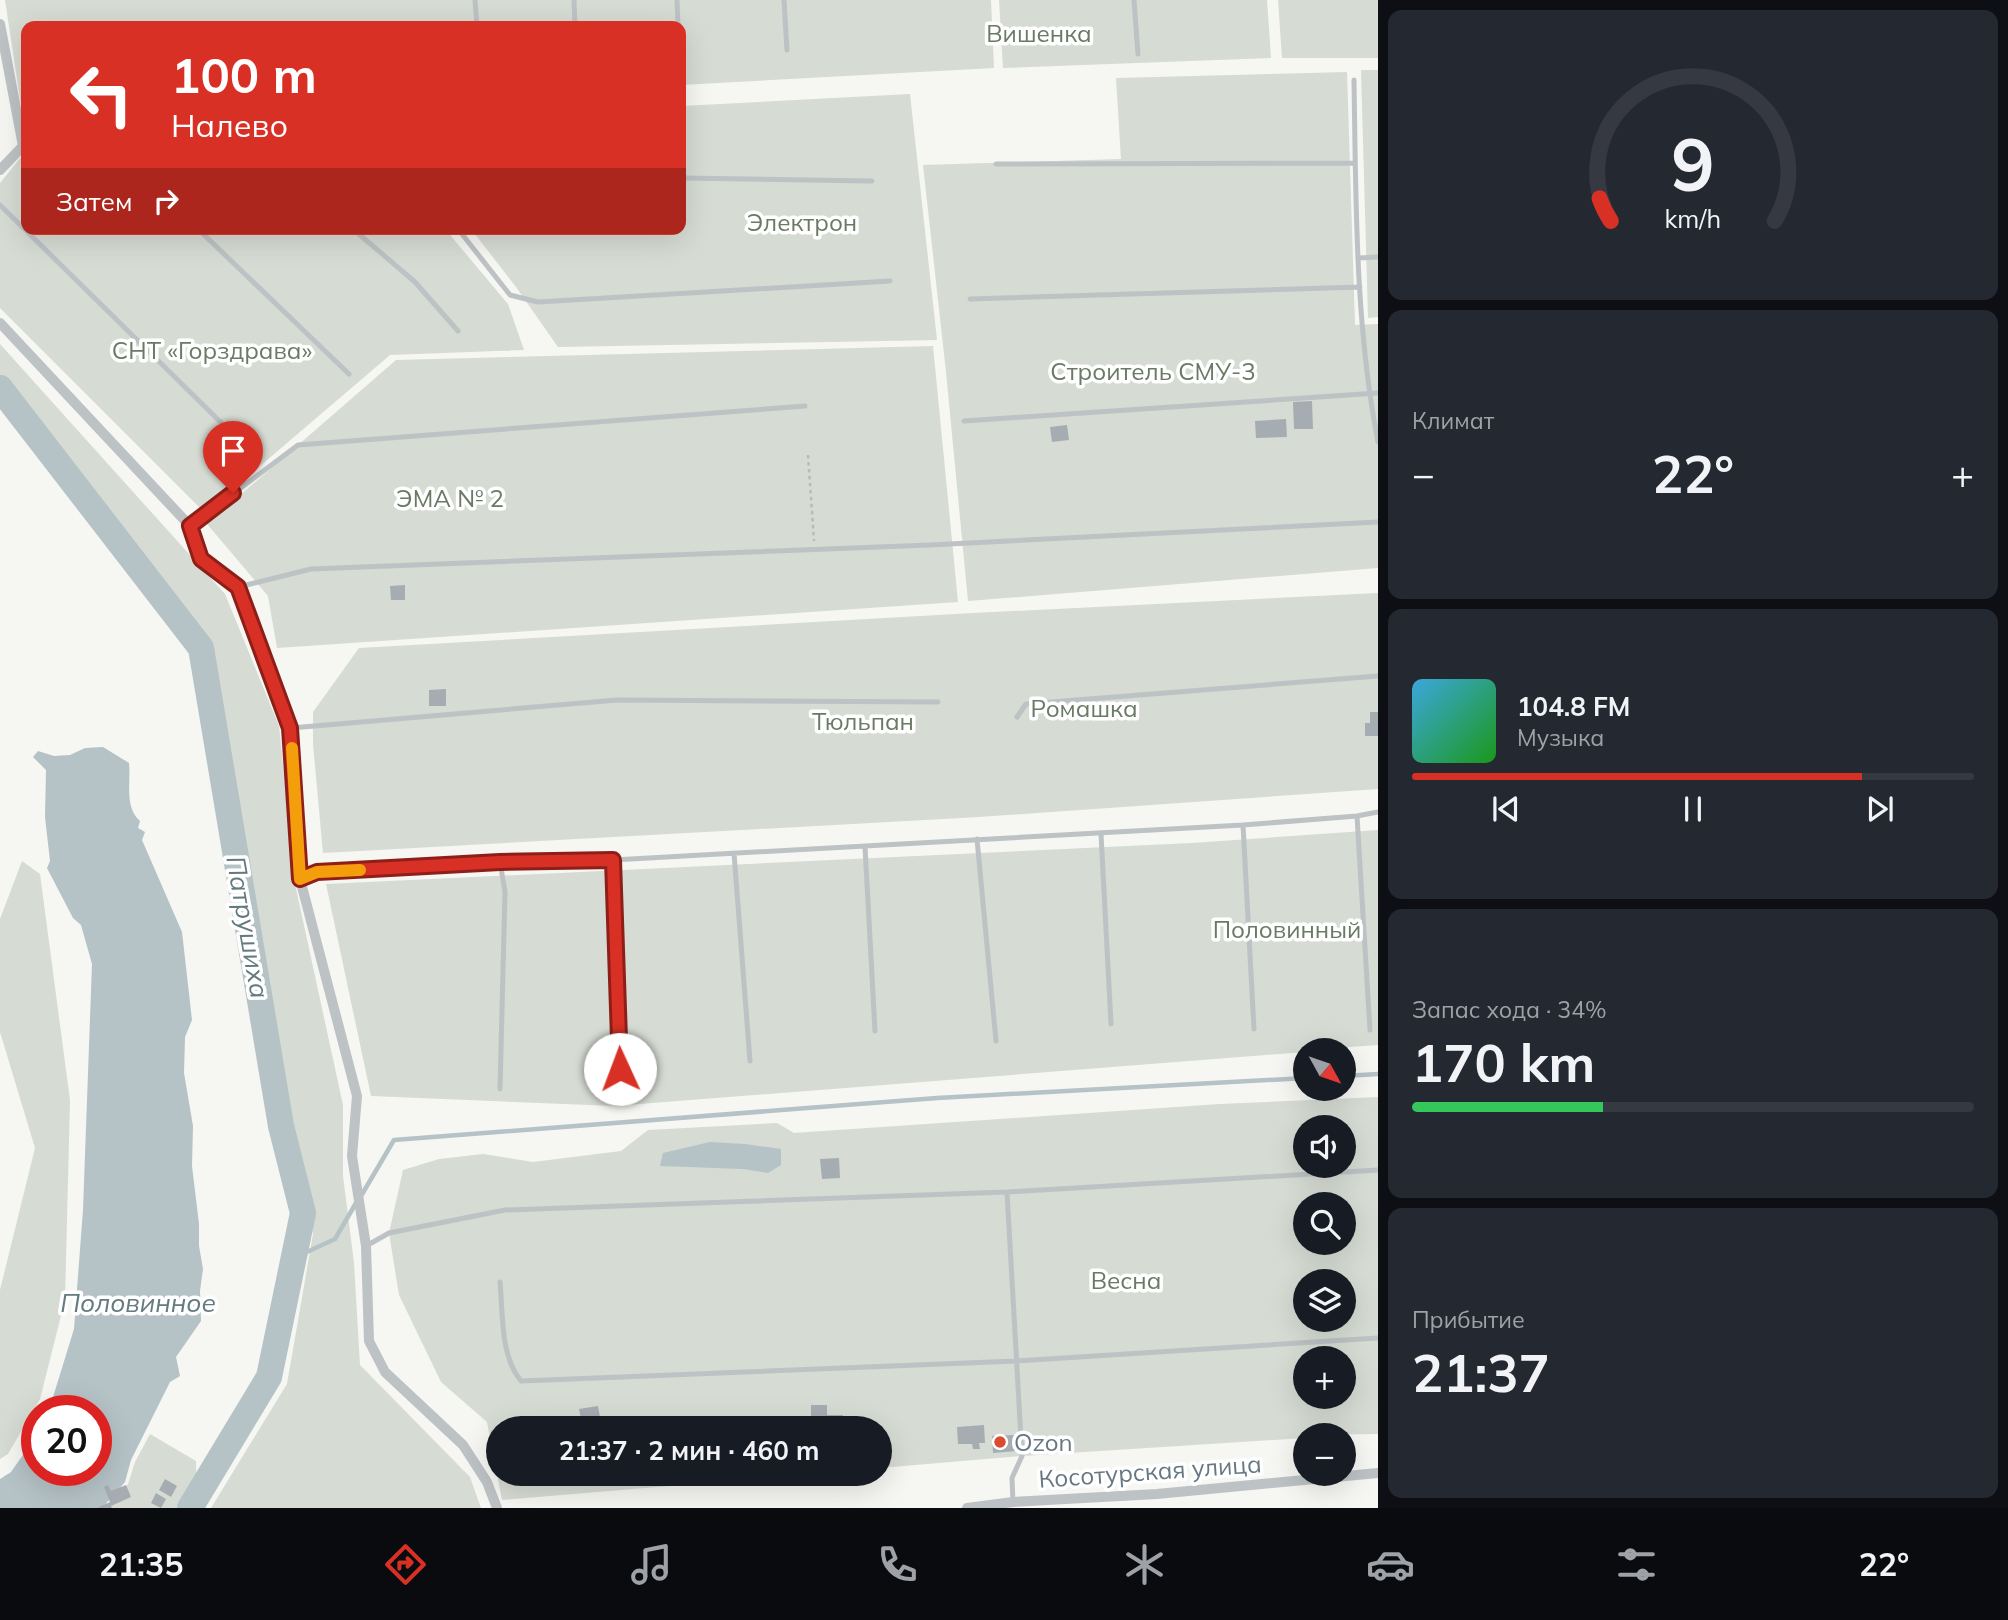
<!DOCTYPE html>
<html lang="ru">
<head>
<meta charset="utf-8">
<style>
  body { margin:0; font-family:Mulish,sans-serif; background:#242831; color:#f1f3f6; height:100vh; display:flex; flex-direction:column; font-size:26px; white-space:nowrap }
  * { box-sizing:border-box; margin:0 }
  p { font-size:23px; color:#9ea1a6 }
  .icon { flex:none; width:38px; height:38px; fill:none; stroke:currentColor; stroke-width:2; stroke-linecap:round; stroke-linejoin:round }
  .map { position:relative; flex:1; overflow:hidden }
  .side { display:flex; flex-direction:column; gap:10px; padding:10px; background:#0d0f14; width:630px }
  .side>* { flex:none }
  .top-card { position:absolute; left:21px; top:21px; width:665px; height:214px; border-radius:14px; box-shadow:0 7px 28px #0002; background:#d93025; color:#fff; overflow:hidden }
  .needle { width:46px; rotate:130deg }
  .buttons { position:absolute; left:1293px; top:1038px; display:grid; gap:14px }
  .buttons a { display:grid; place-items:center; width:63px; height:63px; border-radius:50%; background:#171b24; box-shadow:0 7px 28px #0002; font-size:35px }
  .speed { position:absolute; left:21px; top:1395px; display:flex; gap:14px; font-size:35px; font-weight:700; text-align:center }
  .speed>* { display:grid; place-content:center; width:91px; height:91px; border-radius:50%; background:#171b24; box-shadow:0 7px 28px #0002; line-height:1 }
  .speed .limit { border:10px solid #d22; background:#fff; color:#111 }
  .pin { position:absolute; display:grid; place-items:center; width:60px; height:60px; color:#fff; margin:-72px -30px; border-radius:50% 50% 50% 0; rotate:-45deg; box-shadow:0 0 7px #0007 }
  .pin .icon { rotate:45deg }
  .me { position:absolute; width:77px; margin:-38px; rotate:358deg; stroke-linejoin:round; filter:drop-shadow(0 0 5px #0008) }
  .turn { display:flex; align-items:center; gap:24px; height:147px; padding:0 35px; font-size:32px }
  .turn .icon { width:91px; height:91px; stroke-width:2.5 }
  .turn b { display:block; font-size:49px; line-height:60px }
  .then { display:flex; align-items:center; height:66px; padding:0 35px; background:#0003; gap:14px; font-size:26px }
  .big { font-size:52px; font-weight:700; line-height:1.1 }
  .side .card { flex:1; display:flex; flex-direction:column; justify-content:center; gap:10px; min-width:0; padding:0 24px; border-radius:14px; background:#242831 }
  .side .dial { align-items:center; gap:0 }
  .dial svg { height:182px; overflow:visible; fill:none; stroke:#363941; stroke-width:7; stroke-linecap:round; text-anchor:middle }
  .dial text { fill:#f1f3f6; stroke:none }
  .song { display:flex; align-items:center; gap:21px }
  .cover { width:84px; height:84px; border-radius:10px; background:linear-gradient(135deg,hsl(200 70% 55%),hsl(120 70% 35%)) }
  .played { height:7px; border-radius:4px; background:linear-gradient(90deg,#d93025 80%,#363941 80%) }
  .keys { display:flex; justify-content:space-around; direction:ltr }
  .heat { display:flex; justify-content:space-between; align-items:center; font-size:38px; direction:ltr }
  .charge { height:10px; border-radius:5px; background:linear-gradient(90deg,#34c759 34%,#363941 0) }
  .trip { position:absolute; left:486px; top:1416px; width:406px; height:70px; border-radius:35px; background:#171b24; box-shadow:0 7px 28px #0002; font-weight:700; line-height:70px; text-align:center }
  .menu { display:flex; height:112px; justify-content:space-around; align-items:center; background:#090b0e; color:#9ea1a6 }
  .menu .icon { width:49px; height:49px }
  .menu .selected { color:#d93025 }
  .menu b { font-size:32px; color:#f1f3f6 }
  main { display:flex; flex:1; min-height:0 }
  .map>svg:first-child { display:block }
  .green { fill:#d6dbd3; fill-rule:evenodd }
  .water { fill:#b5c2c6 }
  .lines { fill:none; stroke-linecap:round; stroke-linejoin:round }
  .stream { stroke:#b5c2c6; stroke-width:4.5 }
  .river { stroke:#b5c2c6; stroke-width:26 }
  .building { fill:#a5adb3 }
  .path { stroke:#b8bbbd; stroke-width:2.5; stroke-dasharray:3.5 3.5; stroke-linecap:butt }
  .service { stroke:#bdc2c5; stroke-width:5 }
  .minor { stroke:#bdc2c5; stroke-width:10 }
  .route-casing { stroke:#8d1f18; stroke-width:18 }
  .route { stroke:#d93025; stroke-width:12 }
  .slow { stroke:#f59e0b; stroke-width:12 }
  .poi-dot { fill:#da4b30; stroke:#fff; stroke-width:2.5 }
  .labels { text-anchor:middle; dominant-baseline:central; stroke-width:7; stroke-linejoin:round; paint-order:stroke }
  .park-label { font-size:24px; fill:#6b7a65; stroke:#fff }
  .poi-label { font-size:24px; fill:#677883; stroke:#fff; text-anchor:start }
  .street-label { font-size:24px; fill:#677883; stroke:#fff }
  .water-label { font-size:26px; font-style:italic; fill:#637a7f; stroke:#fff }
</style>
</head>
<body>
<main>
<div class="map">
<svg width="1378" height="1508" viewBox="0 0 1378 1508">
  <rect width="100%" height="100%" fill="#f6f6f3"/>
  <!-- green -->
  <path class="green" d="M5 0H991L994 68 681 85V26H26V115L22 112Z
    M999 0H1267L1271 58 1003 68Z
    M1278 0H1378V58H1282Z
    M1361 70H1378V317L1368 318Z
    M1347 72 1355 325 1378 324V568L968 601 946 372 923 165 1121 159 1116 78Z
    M910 94 937 340 558 347 516 287 471 229H681V106Z
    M26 151V229H445L508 304 524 350 390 355 205 513 0 308V183Z
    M0 344 225 594 279 726 295 884 343 1105V1176L354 1263 360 1365 470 1477 481 1508H211L287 1384 313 1234 254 920 210 646 0 379Z
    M933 346 958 602 277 648 268 596 207 524 396 360Z
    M1378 593V789L979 817 323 853 313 744V712L359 648 973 613Z
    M1378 830V1045L1306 1050 1305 1052 614 1106 371 1096 326 884 1192 843Z
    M22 861 40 874 70 1100 65 1300 40 1399 8 1454 0 1459V1290L35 1148 0 1032V919Z
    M1378 1097V1434L1306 1435 1305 1438 1022 1456 880 1468V1428H499V1474H811L502 1500 487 1422 441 1382 399 1295 389 1233 403 1170 439 1159 483 1154 533 1162 621 1151 648 1130 777 1123 794 1133 1220 1104ZM1306 1127H1344V1166H1306ZM1306 1204H1344V1242H1306ZM1306 1281H1344V1320H1306ZM1306 1358H1344V1396H1306Z
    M150 1434 196 1461 197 1508H107L128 1484 135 1462Z"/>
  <!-- water -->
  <path class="water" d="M103 747 129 763C131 782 124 807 140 821L138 828 145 832 142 840 182 932 192 1020 185 1037 184 1073 193 1126 192 1166 199 1224V1246L203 1269 200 1291 201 1321 176 1357 180 1376 170 1382 131 1460 125 1482 102 1508H0V1479L11 1472 37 1435V1470H96V1410H49L74 1329 83 1210 92 964 81 925 73 918 47 868 50 861 45 817 46 770 33 757 38 751 54 756 70 755 85 748Z
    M710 1142 745 1144 781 1149V1165L768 1173 743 1169 660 1166 663 1153Z"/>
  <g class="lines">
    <!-- stream -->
    <path class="stream" d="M1344 1076 1378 1074
      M361 1196 394 1140 937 1098 1306 1078
      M294 1258 335 1239 356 1203"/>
    <!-- river -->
    <path class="river" d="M0 388 201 648 281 1126 303 1213 269 1377 190 1508"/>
  </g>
  <!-- building -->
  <path class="building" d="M1312 401 1313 429H1294L1293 402Z
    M1286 419 1287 437 1256 438 1255 421Z
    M1067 425 1069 440 1052 442 1050 427Z
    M405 585V600H391L390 586Z
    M446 689V706H429V690Z
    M1370 712H1378V736H1365V723H1370Z
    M839 1158 840 1178 822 1179 820 1159Z
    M811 1405H827V1415H843V1428H811Z
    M598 1406 602 1428H583L579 1409Z
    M984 1425 985 1443H979L980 1449H973L972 1444H958L957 1427Z
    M1015 1435 1016 1451 993 1453 992 1436Z
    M165 1479 177 1486 171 1497 159 1490Z
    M108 1485 111 1491 126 1485 131 1497 111 1506 112 1508H97L110 1502 104 1487Z
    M156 1493 166 1499 161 1508 151 1503Z"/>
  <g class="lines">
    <!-- path -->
    <path class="path" d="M808 455 814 541"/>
    <!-- service -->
    <path class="service" d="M475 0 477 26
      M574 0 575 26
      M677 0 678 26
      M784 0 787 50
      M1134 0 1138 54
      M681 73V76
      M1354 80C1356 201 1355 324 1378 442
      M996 164 1355 163
      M681 178 872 181
      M0 205 254 455
      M198 229 349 374
      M353 229 415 282 458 331
      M458 229 510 295 538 302 890 281
      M1359 258 1378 257
      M970 299 1360 287
      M964 421 1378 393
      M190 526 298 445 805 406
      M238 587 311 569 930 545 1378 522
      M1017 717 1026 704 1378 676
      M291 728 617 700 938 702
      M1357 816 1370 1030
      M1243 825 1254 1029
      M1101 834 1111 1024
      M977 839 996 1041
      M865 847 875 1031
      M734 853 750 1061
      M613 860 619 1069
      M500 862 505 892 500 1089
      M300 879 317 872 500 862 613 860 1243 825 1357 816 1378 812
      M1007 1192 1022 1456 1012 1478 1013 1502
      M366 1246 389 1233 505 1210 1007 1192 1378 1170
      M500 1282C503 1313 500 1356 521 1381L1016 1361 1378 1338"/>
    <!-- minor -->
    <path class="minor" d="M0 24 23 146 0 170
      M0 323 190 526 201 559 238 587 291 728 300 879 357 1096 352 1156 366 1246 369 1341 385 1372 463 1445 487 1482 497 1508
      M967 1508 1013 1502 1157 1494 1378 1473"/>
  </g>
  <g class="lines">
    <!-- route casing -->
    <g class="route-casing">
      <path id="route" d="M233 493 190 526 201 559 238 587 290 728 300 879 317 872 500 862 613 860 620 1069"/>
    </g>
    <!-- route -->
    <use href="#route" class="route"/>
    <!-- slow -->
    <path class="slow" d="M292 748 300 879 317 872 360 870"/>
  </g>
  <!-- markers -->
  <circle class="poi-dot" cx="1000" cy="1442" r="7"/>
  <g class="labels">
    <!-- park labels -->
    <g class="park-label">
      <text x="1039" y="33">Вишенка</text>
      <text x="802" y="222">Электрон</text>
      <text x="212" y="350">СНТ «Горздрава»</text>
      <text x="1153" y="371">Строитель СМУ-3</text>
      <text x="450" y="498">ЭМА № 2</text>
      <text x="1084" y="708">Ромашка</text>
      <text x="863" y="721">Тюльпан</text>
      <text x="1287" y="929">Половинный</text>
      <text x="1126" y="1280">Весна</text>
    </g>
    <!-- poi labels -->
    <g class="poi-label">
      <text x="1014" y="1442">Ozon</text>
    </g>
    <!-- street labels -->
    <g class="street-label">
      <text transform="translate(1150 1471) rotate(-4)">Косотурская улица</text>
    </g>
    <!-- water labels -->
    <g class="water-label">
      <text transform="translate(248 927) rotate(80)">Патрушиха</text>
      <text x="138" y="1302">Половинное</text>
    </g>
  </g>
</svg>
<div class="buttons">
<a><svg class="needle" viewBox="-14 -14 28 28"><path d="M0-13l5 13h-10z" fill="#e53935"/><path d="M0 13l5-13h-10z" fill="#9ea1a6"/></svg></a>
<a><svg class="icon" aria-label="sound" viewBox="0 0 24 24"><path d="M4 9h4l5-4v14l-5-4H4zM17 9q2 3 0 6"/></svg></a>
<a><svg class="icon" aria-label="search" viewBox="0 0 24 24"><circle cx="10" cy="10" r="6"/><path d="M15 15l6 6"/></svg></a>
<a><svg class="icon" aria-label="layers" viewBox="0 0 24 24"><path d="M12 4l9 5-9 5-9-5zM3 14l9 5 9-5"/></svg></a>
<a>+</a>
<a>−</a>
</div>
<div class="speed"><div class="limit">20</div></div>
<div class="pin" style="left:233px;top:493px;background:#d93025"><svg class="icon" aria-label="arrive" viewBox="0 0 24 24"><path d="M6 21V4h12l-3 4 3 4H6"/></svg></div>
<svg class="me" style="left:620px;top:1069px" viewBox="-20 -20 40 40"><circle r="19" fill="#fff"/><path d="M0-13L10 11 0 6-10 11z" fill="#d93025"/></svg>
<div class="trip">21:37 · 2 мин · 460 m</div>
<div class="top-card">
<div class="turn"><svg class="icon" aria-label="left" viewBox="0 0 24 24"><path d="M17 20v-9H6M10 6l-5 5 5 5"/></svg><div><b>100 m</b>Налево</div></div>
<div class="then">Затем<svg class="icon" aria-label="right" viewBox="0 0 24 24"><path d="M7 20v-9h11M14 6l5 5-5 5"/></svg></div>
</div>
</div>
<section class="side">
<div class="card dial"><svg viewBox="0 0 100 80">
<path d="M14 69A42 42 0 1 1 86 69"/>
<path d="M14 69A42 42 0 0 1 9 59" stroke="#d93025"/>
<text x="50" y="56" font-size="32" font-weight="700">9</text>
<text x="50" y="72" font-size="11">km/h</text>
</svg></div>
<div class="card"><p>Климат</p>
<div class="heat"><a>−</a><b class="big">22°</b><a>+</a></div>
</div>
<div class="card">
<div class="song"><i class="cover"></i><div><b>104.8 FM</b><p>Музыка</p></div></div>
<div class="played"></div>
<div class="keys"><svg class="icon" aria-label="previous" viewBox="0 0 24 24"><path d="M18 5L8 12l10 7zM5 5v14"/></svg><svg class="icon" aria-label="pause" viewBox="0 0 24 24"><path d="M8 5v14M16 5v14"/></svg><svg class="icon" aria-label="next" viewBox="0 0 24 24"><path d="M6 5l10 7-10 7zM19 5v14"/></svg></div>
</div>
<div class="card"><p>Запас хода · 34%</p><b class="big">170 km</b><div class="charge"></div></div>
<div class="card"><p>Прибытие</p><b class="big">21:37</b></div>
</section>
</main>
<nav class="menu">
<b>21:35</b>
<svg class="icon selected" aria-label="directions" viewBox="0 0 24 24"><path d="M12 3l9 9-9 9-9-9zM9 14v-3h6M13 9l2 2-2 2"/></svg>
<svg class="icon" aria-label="music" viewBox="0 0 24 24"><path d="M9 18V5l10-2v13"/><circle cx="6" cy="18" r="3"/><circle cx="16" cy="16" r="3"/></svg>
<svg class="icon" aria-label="phone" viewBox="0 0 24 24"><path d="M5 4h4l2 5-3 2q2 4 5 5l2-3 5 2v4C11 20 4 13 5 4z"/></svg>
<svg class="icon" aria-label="climate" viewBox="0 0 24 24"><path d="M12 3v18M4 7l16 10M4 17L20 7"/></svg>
<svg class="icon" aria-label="car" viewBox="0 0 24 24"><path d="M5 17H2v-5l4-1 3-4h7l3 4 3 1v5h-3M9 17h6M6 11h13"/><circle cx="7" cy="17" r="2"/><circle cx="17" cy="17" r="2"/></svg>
<svg class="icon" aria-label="filters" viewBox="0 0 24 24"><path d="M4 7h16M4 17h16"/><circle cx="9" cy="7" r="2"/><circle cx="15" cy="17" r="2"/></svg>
<b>22°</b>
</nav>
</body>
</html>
